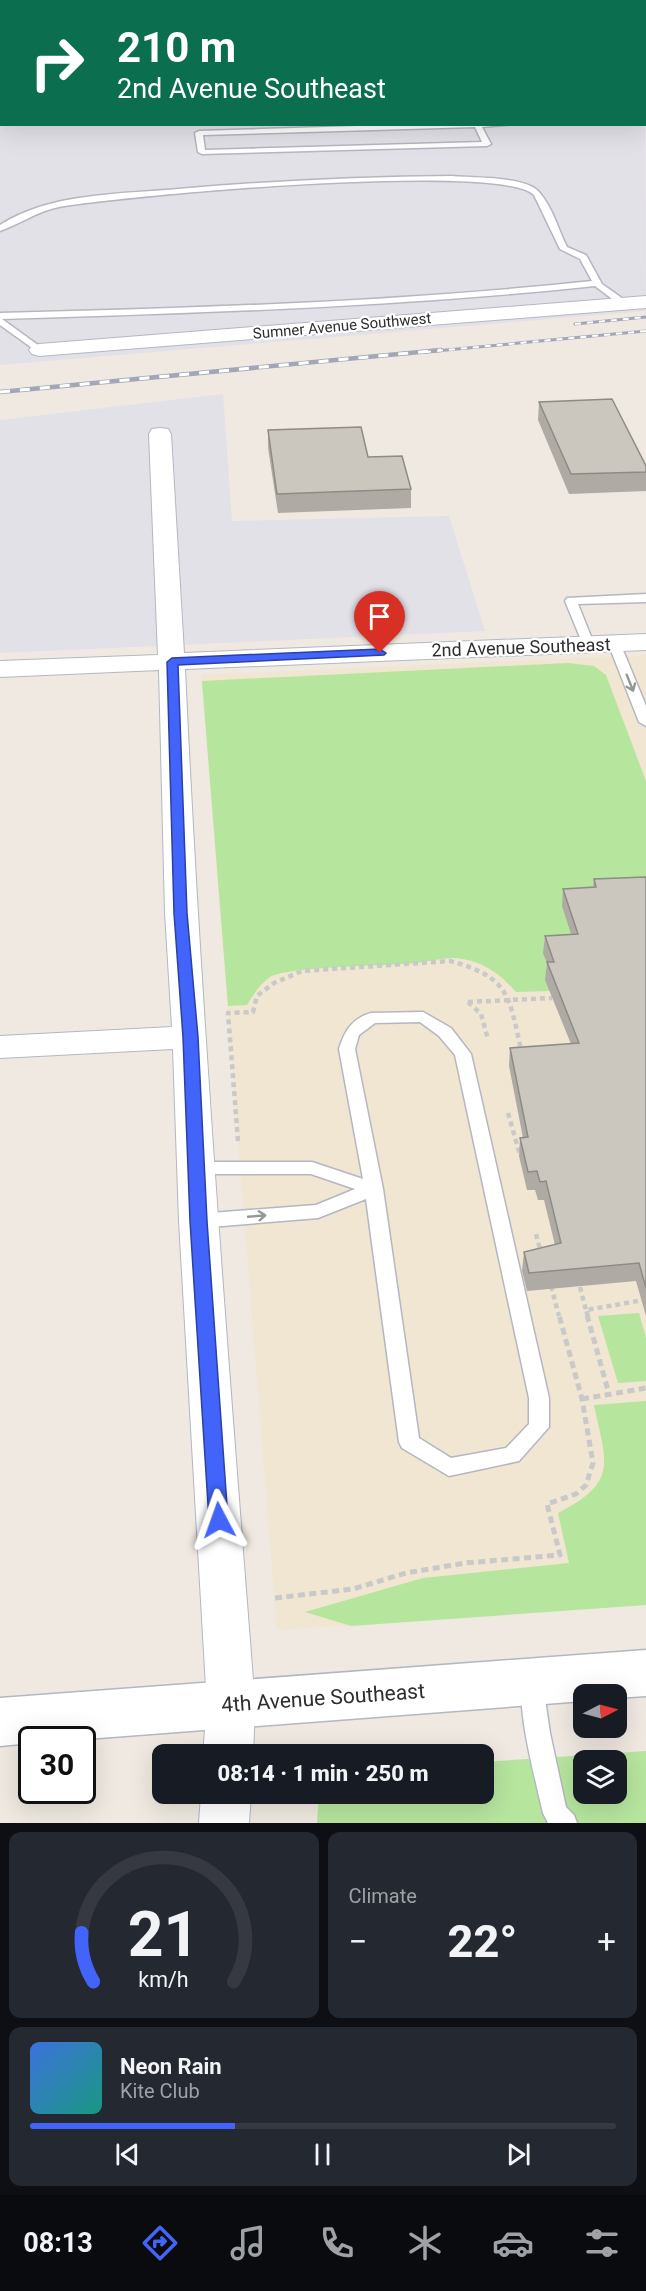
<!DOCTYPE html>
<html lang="en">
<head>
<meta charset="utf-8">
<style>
  body { margin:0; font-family:Roboto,sans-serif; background:#242831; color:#f1f3f6; height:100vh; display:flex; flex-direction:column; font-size:22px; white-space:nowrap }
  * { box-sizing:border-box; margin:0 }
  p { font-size:20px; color:#9ea1a6 }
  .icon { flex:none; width:33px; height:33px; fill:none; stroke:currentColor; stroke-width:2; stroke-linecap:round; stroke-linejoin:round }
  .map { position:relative; height:1823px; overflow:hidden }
  .panel { display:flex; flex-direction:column; gap:9px; padding:9px; background:#0d0f14; flex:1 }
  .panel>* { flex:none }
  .guide { position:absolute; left:0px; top:0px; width:646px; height:126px; box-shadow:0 6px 24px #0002; background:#0b6e4f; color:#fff; overflow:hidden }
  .needle { width:39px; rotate:84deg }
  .fabs { position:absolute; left:573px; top:1684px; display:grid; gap:12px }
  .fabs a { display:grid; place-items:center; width:54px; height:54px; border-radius:12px; background:#171b24; box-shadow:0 6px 24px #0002; font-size:30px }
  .speed { position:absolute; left:18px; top:1726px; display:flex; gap:12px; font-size:30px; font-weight:700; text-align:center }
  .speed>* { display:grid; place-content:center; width:78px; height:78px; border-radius:50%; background:#171b24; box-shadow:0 6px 24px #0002; line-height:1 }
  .speed .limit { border:3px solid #111; border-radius:9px; background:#fff; color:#111 }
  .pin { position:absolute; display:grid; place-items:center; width:51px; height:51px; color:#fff; margin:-62px -26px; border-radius:50% 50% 50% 0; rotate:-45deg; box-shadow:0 0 6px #0007 }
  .pin .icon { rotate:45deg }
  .me { position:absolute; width:66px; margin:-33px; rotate:356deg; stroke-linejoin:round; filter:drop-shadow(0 0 4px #0008) }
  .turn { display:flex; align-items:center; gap:21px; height:126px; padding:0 18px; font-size:27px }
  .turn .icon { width:78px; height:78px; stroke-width:2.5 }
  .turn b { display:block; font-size:42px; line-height:51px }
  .big { font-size:45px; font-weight:800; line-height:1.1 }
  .panel .card { flex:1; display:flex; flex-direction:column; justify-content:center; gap:9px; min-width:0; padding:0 21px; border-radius:12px; background:#242831 }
  .panel .dial { align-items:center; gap:0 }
  .dial svg { height:156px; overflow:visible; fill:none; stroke:#363941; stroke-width:7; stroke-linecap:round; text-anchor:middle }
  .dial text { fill:#f1f3f6; stroke:none }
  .song { display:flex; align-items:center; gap:18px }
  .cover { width:72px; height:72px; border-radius:9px; background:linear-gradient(135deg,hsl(220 70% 55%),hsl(170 70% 35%)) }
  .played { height:6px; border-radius:3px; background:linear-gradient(90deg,#4264fb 35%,#363941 35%) }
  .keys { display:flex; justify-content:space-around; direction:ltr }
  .heat { display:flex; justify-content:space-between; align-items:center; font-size:33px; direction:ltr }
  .panel .tiles { flex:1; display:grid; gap:9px; grid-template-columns:1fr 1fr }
  .card:last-child { grid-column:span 2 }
  .trip { position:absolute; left:152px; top:1744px; width:342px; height:60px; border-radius:12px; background:#171b24; box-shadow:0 6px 24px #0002; font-weight:800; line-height:60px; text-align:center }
  .tabs { display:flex; height:96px; justify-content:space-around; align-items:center; background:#090b0e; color:#9ea1a6 }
  .tabs .icon { width:42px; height:42px }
  .tabs .current { color:#4264fb }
  .tabs b { font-size:27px; color:#f1f3f6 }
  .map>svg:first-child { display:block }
  .industrial { fill:#e3e1e8 }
  .education { fill:#f0e6d1 }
  .green { fill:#b6e59e; fill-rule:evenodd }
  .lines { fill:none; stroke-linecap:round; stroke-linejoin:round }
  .stream { fill:#75cff0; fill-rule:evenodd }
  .service-casing { stroke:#b4b7c1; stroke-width:3 }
  .minor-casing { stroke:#b4b7c1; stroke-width:2 }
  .tertiary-casing { stroke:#b4b7c1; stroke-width:3 }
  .path-far1 { stroke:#c9c9c9; stroke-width:4.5; stroke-dasharray:5 4; stroke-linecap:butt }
  .path { stroke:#c9c9c9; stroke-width:5; stroke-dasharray:7 4.5; stroke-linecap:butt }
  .service { fill:#fff; fill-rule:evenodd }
  .minor { fill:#fff; fill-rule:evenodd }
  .tertiary { fill:#fff; fill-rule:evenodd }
  .rail-far1-casing { stroke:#a3a6b8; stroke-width:3 }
  .rail-casing { stroke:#a3a6b8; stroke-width:4.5 }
  .rail-far1 { stroke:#fff; stroke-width:2; stroke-dasharray:6; stroke-linecap:butt }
  .rail { stroke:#fff; stroke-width:3; stroke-dasharray:10; stroke-linecap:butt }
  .wall { fill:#afaba4 }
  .building { fill:#cbc7bf; stroke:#8e8b86; stroke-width:1.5 }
  .oneway { stroke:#969696 }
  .route { fill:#4264fb; stroke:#2b41a3; stroke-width:1.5 }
  .labels { text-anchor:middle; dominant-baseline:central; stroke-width:4.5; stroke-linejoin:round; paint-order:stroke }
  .far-street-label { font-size:15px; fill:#2e2e2e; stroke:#fff }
  .street-label { font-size:18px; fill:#2e2e2e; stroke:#fff }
  .near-street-label { font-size:21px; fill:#2e2e2e; stroke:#fff }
</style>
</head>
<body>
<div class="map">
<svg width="646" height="1823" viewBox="0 0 646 1823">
  <rect width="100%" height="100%" fill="#efe9e1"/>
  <!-- industrial -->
  <path class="industrial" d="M645 66 646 311 0 365V120L2 124H645Z
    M223 394 232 521 449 516 485 631 0 653V420Z"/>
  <!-- education -->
  <path class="education" d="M646 655V1605L277 1630 201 675Z"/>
  <!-- green -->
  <path class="green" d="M568 663 594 666 606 675 646 781V894L576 951 552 980H546L550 991 516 992C500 974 487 964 463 959 449 956 431 961 417 963 388 966 289 966 270 977 260 984 253 995 247 1005L228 1006 202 681Z
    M639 1313 646 1338V1381L618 1383 598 1316Z
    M646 1401V1605L351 1626 305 1612 423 1578 569 1563 558 1513C619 1482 606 1463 594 1405Z
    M646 1751V1823H317L319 1794H483V1762ZM584 1761H616V1794H584Z"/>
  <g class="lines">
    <!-- stream -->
    <path class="stream" d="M645 86H646V90H645Z
      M0 116H2V120H0Z"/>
    <!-- service casing -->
    <g class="service-casing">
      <path id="service" d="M645 119H646V123H645Z
        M420 124H514L482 127 491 144 487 146 202 154 198 152 195 133 199 131ZM475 127 482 142 205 150 203 135Z
        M452 176C472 178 526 176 539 192 553 208 558 229 567 247L586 255 602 284 626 301V305H620L595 286C397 307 200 313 2 319L42 348V352L39 353 0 325V313C198 308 395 302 592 281L580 259 560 249 534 195C500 161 121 196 59 207 37 211 20 224 0 231V225C50 193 120 194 178 189 269 181 360 177 452 176Z
        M646 594V602L578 604 594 644 592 647H584L565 601 567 598Z
        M614 639 620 643 646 706V726L639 722 608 643Z
        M423 1012 451 1028 471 1054 549 1398V1427L519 1461 449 1476 402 1448 399 1442 366 1199 318 1218 198 1228 192 1226 189 1221 192 1216 198 1214 316 1205 355 1189 311 1174H196L190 1172 187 1168 190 1164 196 1162H312L363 1179 339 1049C344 1032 352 1018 371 1013ZM420 1022 439 1036 455 1055 529 1398V1424L506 1448 451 1458 419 1438 383 1189 355 1049 359 1035 375 1023Z
        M532 1676 540 1679 543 1686 550 1733 566 1807 574 1815 577 1823H548L543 1813C537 1786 514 1701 524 1679Z"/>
    </g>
    <!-- minor casing -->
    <g class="minor-casing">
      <path id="minor" d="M151 0H163V2H151Z
        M604 0H617L618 2H605Z
        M645 37H646V47H645Z
        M646 296V308L39 356 32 354 29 350 32 346 39 344Z
        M160 428 168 429 171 434 184 653 646 634V650L185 669C201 1015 228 1360 255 1705L253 1755H203L207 1705 179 1221 173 1049 0 1058V1036L172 1027 165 913 159 670 0 677V661L158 655 149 434 152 429Z
        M201 1794H251L249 1823H199Z"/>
    </g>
    <!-- tertiary casing -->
    <g class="tertiary-casing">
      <path id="tertiary" d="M645 51H646V59H645Z
        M0 86H2V94H0Z
        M646 1650V1696L616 1698V1695H584V1701L73 1740H32V1743L0 1746V1698Z"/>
    </g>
    <!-- path-far1 -->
    <path class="path-far1" d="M468 1002 481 1014 488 1039
      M468 1002 552 998
      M508 1113 520 1155
      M238 1141 228 1013 253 1012 257 996 274 983 302 971 450 961C509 977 509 995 521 1050
      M536 1234 541 1253
      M551 1286 559 1316
      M580 1287 586 1310
      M588 1316 586 1310 644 1300"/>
    <!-- path -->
    <path class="path" d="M587 1315 609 1394
      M582 1399 646 1388
      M275 1598 353 1589 406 1573 465 1563 560 1555 547 1504 576 1494 586 1485 593 1463 582 1399 559 1315"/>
    <!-- service -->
    <use href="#service" class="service"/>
    <!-- minor -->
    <use href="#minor" class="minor"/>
    <!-- tertiary -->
    <use href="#tertiary" class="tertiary"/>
    <!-- rail-far1 casing -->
    <g class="rail-far1-casing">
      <path id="rail-far1" d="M575 324 646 317
        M425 352 646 331"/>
    </g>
    <!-- rail casing -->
    <g class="rail-casing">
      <path id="rail" d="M0 392 441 350"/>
    </g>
    <!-- rail-far1 -->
    <use href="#rail-far1" class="rail-far1"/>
    <!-- rail -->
    <use href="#rail" class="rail"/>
  </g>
  <!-- wall -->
  <path class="wall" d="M539 402 646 466V491L569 494 538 420Z
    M268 430 368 457 411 489V508L278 513 268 448Z
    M646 877V1316L636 1281 527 1291 522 1271 524 1252 555 1245 544 1200H538L535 1190H527L519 1156 520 1138H523L509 1066 510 1048 571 1044 545 980 547 963 543 953 545 936 571 934 562 906 563 889 593 887 594 879Z"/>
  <!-- building -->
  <path class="building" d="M612 399 646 466V472L571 474 539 402Z
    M361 427 368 457 402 456 411 489 277 494 268 430Z
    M646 877V1288L639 1263 529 1273 524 1252 561 1243 546 1181 540 1182 537 1171 528 1172 520 1138 528 1137 510 1048 579 1043 547 962H554L545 936 578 934 563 889 596 887 594 879Z"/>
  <!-- one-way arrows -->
  <defs><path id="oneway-shaft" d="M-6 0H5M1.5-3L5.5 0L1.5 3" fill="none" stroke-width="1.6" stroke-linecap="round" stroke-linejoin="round" transform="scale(1.5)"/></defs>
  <g class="oneway">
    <use href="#oneway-shaft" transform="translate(630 683) rotate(68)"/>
    <use href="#oneway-shaft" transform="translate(257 1216) rotate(-5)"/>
  </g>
  <!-- route -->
  <path class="route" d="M380 649 386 653 384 655 178 665 187 913 198 1037 207 1221 228 1520 225 1526 219 1529 212 1526 209 1520 190 1221 183 1037 174 913 167 662 172 658Z"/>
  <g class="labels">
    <!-- far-street labels -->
    <g class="far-street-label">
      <text transform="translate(342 326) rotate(-5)">Sumner Avenue Southwest</text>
    </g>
    <!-- street labels -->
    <g class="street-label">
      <text transform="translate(521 647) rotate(-2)">2nd Avenue Southeast</text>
    </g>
    <!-- near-street labels -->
    <g class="near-street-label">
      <text transform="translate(323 1698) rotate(-4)">4th Avenue Southeast</text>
    </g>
  </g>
</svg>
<div class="fabs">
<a><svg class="needle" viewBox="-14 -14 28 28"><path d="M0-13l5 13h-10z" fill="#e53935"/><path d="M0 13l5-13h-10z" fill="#9ea1a6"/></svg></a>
<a><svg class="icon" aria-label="layers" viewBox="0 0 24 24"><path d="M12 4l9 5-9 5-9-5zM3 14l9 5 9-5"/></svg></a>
</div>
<div class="speed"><div class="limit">30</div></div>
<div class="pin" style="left:380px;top:653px;background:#d93025"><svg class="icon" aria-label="arrive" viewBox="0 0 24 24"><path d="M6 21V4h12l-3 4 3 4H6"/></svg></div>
<svg class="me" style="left:219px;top:1520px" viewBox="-20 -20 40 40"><path d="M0-17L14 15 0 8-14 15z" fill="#4264fb" stroke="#fff" stroke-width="4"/></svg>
<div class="trip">08:14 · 1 min · 250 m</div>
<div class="guide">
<div class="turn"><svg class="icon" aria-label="right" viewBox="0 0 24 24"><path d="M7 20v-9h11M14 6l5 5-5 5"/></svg><div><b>210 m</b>2nd Avenue Southeast</div></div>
</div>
</div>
<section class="panel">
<div class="tiles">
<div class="card dial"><svg viewBox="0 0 100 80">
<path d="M14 69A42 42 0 1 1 86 69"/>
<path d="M14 69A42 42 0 0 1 8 44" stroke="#4264fb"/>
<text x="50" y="56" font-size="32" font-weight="700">21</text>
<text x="50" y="72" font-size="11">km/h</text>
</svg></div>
<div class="card"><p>Climate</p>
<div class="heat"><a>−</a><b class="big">22°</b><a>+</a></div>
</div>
<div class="card">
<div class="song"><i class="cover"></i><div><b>Neon Rain</b><p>Kite Club</p></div></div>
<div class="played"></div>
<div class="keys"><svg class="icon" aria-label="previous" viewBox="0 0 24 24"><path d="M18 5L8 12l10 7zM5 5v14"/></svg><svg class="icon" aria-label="pause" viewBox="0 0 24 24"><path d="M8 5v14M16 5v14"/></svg><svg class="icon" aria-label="next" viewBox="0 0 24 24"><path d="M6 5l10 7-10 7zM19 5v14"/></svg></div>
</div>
</div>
</section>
<nav class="tabs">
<b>08:13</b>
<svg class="icon current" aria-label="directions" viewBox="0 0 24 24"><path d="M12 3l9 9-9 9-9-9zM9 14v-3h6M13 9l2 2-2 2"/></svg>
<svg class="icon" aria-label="music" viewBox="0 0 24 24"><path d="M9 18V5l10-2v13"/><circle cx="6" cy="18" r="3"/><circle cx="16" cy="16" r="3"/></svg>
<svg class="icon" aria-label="phone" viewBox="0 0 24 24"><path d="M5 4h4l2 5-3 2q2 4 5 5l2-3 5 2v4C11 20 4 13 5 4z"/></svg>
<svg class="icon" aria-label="climate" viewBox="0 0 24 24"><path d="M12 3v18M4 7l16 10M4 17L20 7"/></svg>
<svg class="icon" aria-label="car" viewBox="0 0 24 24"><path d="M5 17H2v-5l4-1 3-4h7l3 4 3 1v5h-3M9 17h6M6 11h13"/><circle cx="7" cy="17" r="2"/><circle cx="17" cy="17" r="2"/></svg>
<svg class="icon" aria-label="filters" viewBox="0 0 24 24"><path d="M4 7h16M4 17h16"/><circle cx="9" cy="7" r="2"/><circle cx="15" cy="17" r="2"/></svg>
</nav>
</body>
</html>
